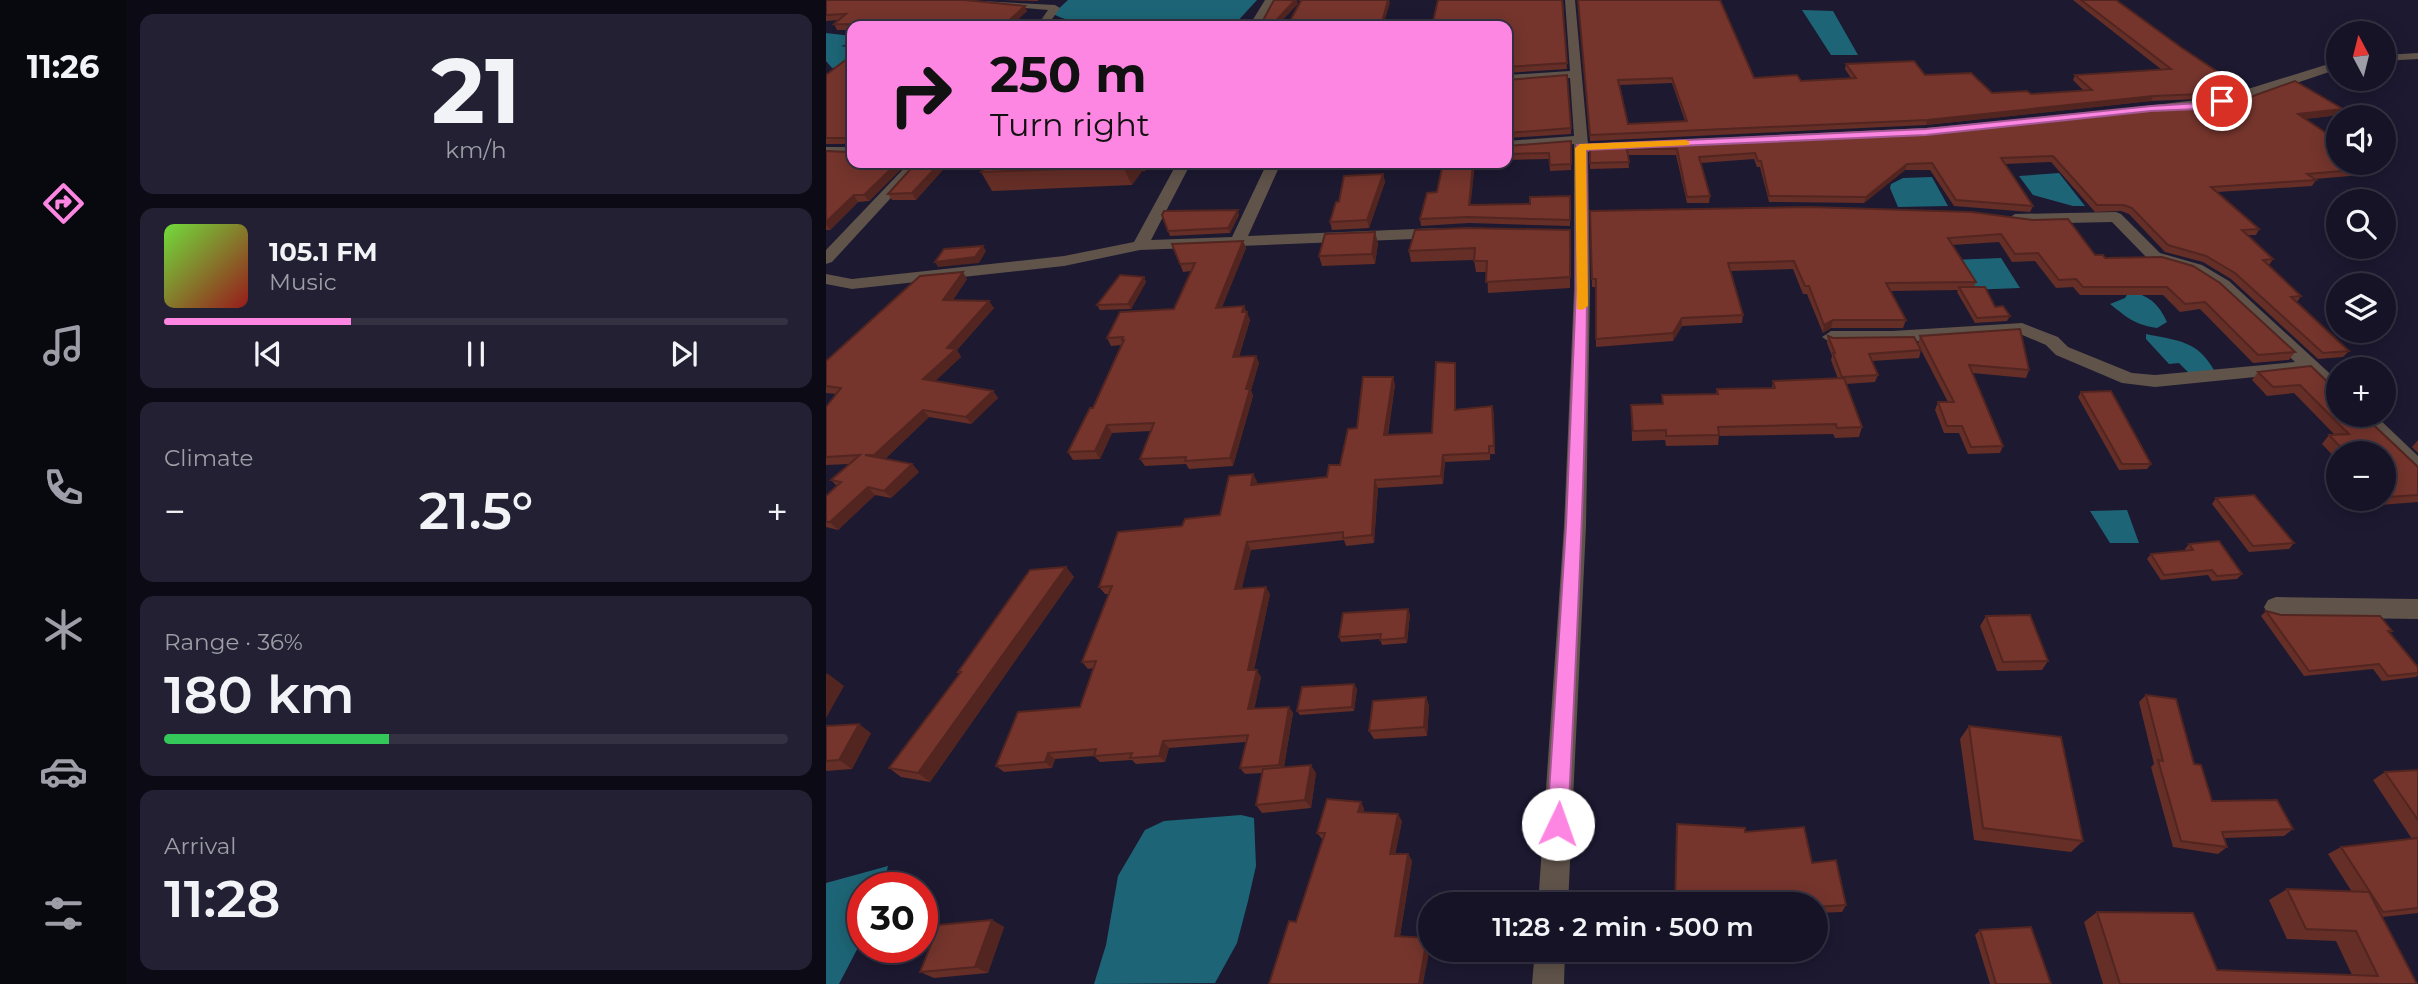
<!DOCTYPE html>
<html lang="en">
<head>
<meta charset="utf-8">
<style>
  body { margin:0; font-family:Montserrat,sans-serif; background:#222032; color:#f1f3f6; height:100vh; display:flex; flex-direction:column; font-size:26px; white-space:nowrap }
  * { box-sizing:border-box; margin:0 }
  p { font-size:23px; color:#9d9ea7 }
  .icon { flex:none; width:38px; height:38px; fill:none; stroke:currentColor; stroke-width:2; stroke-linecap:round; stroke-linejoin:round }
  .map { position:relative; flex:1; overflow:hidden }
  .details { display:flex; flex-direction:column; gap:14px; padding:14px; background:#0c0a14; width:700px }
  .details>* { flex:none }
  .banner { position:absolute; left:21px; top:21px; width:665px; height:147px; border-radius:14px; box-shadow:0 4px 18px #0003,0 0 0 2px #343242; background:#fd86e2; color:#111; overflow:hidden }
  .needle { width:46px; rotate:353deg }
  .controls { position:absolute; left:1500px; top:21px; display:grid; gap:14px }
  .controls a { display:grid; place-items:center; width:70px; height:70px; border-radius:50%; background:#151325; box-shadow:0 4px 18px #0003,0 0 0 2px #343242; font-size:35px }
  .speed { position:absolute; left:21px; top:872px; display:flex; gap:14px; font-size:35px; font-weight:700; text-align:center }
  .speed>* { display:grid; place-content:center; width:91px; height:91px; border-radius:50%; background:#151325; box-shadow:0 4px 18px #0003,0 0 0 2px #343242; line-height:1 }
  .speed .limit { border:10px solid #d22; background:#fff; color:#111 }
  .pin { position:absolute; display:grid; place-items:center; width:60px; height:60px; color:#fff; margin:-30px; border:4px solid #fff; border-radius:50%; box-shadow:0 2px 7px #0007 }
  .me { position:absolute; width:77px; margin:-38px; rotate:3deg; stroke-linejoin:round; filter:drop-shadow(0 0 5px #0008) }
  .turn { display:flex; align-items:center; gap:24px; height:147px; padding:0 28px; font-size:32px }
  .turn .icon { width:91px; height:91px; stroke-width:2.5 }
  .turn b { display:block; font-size:49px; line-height:60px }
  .big { font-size:52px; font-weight:600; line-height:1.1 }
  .details .tile { flex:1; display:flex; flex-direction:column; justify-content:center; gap:10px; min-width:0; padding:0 24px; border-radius:14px; background:#222032 }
  .details .dial { align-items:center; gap:0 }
  .dial b { font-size:91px; line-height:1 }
  .song { display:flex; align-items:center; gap:21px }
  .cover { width:84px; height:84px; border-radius:10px; background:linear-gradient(135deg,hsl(100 70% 55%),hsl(0 70% 35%)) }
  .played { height:7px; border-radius:4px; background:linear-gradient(90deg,#fd86e2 30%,#343242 30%) }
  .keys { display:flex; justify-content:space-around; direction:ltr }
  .heat { display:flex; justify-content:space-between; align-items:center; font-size:38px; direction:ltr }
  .charge { height:10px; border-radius:5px; background:linear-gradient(90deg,#34c759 36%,#343242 0) }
  .trip { position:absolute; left:592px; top:892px; width:410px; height:70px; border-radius:35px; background:#151325; box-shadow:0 4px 18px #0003,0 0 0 2px #343242; font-weight:600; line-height:70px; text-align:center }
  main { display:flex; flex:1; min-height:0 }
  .tabs { display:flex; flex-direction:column; width:126px; justify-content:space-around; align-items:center; background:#08080f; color:#9d9ea7 }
  .tabs .icon { width:49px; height:49px }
  .tabs .on { color:#fd86e2 }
  .tabs b { font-size:32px; color:#f1f3f6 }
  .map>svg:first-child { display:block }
  .water { fill:#1d6576 }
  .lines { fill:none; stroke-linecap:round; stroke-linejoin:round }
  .street { fill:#5f534a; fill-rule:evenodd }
  .wall { fill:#652e27; fill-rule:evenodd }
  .shaded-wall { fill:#522520 }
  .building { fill:#75352d; stroke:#522520; stroke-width:2; fill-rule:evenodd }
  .route { fill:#fd86e2; stroke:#a45793; stroke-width:2 }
  .slow { fill:#f59e0b }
</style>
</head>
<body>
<main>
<nav class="tabs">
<b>11:26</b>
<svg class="icon on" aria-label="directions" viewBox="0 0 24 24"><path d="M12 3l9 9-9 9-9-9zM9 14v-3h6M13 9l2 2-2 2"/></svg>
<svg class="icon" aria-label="music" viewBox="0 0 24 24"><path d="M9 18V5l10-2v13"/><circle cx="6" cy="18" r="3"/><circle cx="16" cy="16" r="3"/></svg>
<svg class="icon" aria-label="phone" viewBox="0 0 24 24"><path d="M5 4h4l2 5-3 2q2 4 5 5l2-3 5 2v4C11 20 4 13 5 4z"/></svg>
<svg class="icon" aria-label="climate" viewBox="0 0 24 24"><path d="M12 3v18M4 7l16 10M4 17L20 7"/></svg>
<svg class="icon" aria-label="car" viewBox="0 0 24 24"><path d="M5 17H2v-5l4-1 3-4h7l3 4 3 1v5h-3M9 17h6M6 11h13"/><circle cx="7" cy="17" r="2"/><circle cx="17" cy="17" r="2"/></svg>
<svg class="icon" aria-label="filters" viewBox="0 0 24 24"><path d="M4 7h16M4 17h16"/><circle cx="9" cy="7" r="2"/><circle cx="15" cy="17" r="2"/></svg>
</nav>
<section class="details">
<div class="tile dial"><b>21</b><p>km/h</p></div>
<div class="tile">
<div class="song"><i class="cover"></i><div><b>105.1 FM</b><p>Music</p></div></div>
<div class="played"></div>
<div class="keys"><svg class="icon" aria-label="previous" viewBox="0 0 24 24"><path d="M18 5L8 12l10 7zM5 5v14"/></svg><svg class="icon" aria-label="pause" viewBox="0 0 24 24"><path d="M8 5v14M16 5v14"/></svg><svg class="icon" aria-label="next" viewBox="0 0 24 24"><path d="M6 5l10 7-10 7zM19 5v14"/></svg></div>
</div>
<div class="tile"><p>Climate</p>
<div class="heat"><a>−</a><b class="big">21.5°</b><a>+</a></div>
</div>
<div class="tile"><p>Range · 36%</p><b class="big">180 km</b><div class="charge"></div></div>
<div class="tile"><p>Arrival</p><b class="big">11:28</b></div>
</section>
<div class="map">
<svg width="1592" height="984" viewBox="0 0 1592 984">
  <rect width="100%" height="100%" fill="#1c1931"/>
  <!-- water -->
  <path class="water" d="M242 0H431L409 24C367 26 262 34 227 14Z
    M976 10 1007 11 1032 55H1005Z
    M0 33 26 36V43L15 46 26 48V57L15 67 6 68 0 61Z
    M1233 173 1259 206H1247L1207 195 1193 176Z
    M1106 177 1122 206 1072 207 1064 188 1065 184 1077 178Z
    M1175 258 1194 288 1142 290 1126 260Z
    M1303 292C1322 294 1333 304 1341 322L1331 328C1307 324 1302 318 1284 304L1299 298Z
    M1320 334C1352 341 1371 340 1388 370L1363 373 1353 363 1343 364 1320 339Z
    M1301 510 1313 543H1284L1264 511Z
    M415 815 428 818 430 866 422 901 411 943 389 983 268 984 280 945 292 876 319 830 338 821Z
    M62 866 57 887H37V938L13 984H0V883Z"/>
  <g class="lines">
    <!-- street -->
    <path class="street" d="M137 0 229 5 234 8 221 26H211L222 10 142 3Z
      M439 0H449L433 26H423Z
      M739 0H749L762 144 1100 128 1179 121 1186 125 1179 129 1100 136 762 152 764 290 760 526 742 905H712L738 526 748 290V144L681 149V141L748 136 744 78 681 83V75L744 71Z
      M1592 53V59L1558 61V55Z
      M1512 61V69L1432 96 1396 105 1260 121 1254 117 1260 113 1396 97Z
      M0 147H26V155H0Z
      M83 163H97L6 262 0 264V250Z
      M351 163H365L325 240 406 237 441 163H455L422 236 614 228 622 233 614 238 314 250 238 266 26 289 0 284V274L26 279 238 256 308 242Z
      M1290 212 1295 214 1334 253 1376 265 1403 281 1512 381V398L1505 396 1480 372 1329 387 1296 383 1230 355 1220 345 1194 334 1066 343H1005L996 337 1005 331H1066L1196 323 1232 337 1242 347 1306 373 1329 375 1469 362 1391 289 1364 271 1322 259 1286 222 1189 224 1181 219 1189 214Z
      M1527 415H1549L1592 456V475L1585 473Z
      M1450 597 1592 599V619L1450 617 1442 614 1438 607 1442 600Z
      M709 950H739L738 984H706Z"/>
  </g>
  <!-- wall -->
  <path class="wall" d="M0 0 201 11 185 26H26V30H11L8 24 13 20 0 21Z
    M177 0H213L211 1Z
    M737 0 741 69 681 73V26Z
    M752 0 928 78 975 81 1025 78 1019 69 1020 64 1099 75 1166 93 1205 94 1258 91 1247 80 1249 75 1336 70 1247 0H1290L1356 48 1413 86 1410 92 1373 99 1325 101 1100 125 764 141ZM846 83 859 121 802 124 794 85Z
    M26 55V163H81L43 201 32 202 4 230H0V151L22 152 24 144H0V75Z
    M681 80 745 128V134L681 138Z
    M1513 115 1479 119 1551 168 1547 174 1489 179 1490 180 1486 186 1391 192 1433 229 1430 235H1422L1447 259 1443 265 1475 296 1471 302 1523 351 1517 357 1492 359 1405 279 1377 262 1339 252 1303 214 1295 211 1269 212 1225 162 1179 164 1207 206 1204 212 1128 206 1104 170H1079L1038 203 943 202 934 167H931L928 159 875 163 884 196 883 203H861L850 155H802L803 168 764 169V148Z
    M745 141V170L724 171 723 159 681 160V146Z
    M164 163H323L319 171H316L306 185 166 191 155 172Z
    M617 163H649L644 205 704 204 744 196V226L643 223 595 226 594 219 611 192Z
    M122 164 90 200H66L62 194Z
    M557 174 559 182 543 228 506 230 504 222 513 202Z
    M764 211 1145 212 1279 258 1336 257 1469 352 1463 360 1427 363 1374 309 1354 312 1337 295H1254L1247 287 1230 288 1209 261 1186 262 1173 242 1126 245 1150 282 1148 287 1169 307 1184 316 1181 321 1149 323 1131 292 1132 290 1065 291 1080 320 1077 328H1005L997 333 981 294H977L967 269 905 271 917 315 916 323 856 326 847 341 770 347V287H766Z
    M336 215H413L404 233 344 236Z
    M417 241 420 248 396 307 418 306 424 320 413 357 430 356 433 363 425 390 427 396 407 466 363 469 360 464 319 466 314 459 325 431 286 433 274 459 247 460 242 452 267 408 296 345 285 346 281 338 348 309 365 271 357 272 354 264Z
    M744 241V288L662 293 661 272H650L648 260 585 262 583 251Z
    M552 243 549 264 496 266 493 256Z
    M318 277 320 282 305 309 274 310 271 305Z
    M141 279 127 300 168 308 131 350 135 357 109 381 167 391 172 398 145 424 103 417 59 459 86 464 93 472 65 498 49 495 12 530 0 527V496L11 486 5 480 24 464 0 465V407L10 394 0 393V361Z
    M1002 336 1007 338 1092 344 1094 336 1203 370 1200 378 1146 373 1177 446 1174 453 1142 454 1133 433H1118L1109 410 1112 402H1122L1095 350 1093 358 1046 361 1052 375 1049 382 1020 384 1036 427 1033 437 1009 438 1007 434 893 436 892 445 840 446 839 440 806 441 805 405 836 404V395L890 394 891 389 946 388 947 381 1012 379 1005 360 1006 356 1001 343Z
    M629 363 630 370V409L666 406 669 454H664V460L619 462 617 484 552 488 548 543 520 546 518 540 425 550 415 589 444 594 428 670 435 677 428 709 463 707 467 713 458 767 490 773 485 808 436 813 430 805 436 773 419 774 414 768 420 742 343 748 339 762 310 764 306 760 274 762 268 756 229 759 226 768 178 772 170 766 254 707 267 668 262 669 256 662 283 594H279L273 587 356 526 394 515 427 474 431 482 430 484 501 477 514 465 531 428 567 377 569 385 562 435 606 433Z
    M1485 366 1592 467V502L1554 505 1548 499H1558V453H1512V461L1496 444 1503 435H1509L1468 393 1441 396 1426 380 1432 372Z
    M1255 392 1325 464 1321 469 1293 470 1252 397Z
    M1592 440V453L1586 447Z
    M1390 498 1468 543 1463 549 1423 552 1386 504Z
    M1363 544 1416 574 1411 579 1386 581 1382 575 1335 580 1321 559 1325 554 1360 551 1359 549Z
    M240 567 248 577 104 782 75 777 63 768 134 674 132 672Z
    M1440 611 1455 615 1566 631 1563 633 1592 667V675L1590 677 1556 681 1547 669 1478 676 1435 616Z
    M584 614 581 643 556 645 554 639 515 642 513 637Z
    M1160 616 1222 661 1216 670 1171 671 1154 626Z
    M528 684 531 689 528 711 474 715 471 711Z
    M1320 695 1368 764 1386 801 1467 829 1458 836 1398 838 1401 847 1392 854 1347 847 1325 767 1328 764 1313 702Z
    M600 697 603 706 601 736 548 739 543 731Z
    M0 726 45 733 26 769 0 771Z
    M1143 726 1257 841 1245 852 1148 840 1134 739Z
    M1592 770V913L1556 917 1591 984H1277L1258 922 1271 912 1391 970 1526 975 1510 941 1461 939 1443 900 1461 889 1526 892 1502 854 1515 847 1586 839 1547 780 1559 772Z
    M535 802 538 809 537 812 576 821 569 854H582L586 861 574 936 604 942 470 922 497 840 491 833Z
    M851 824 919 832 986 863 1020 905 1016 912 989 913V905H849Z
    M166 920 178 927 162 973 108 978 94 972Z
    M1154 930 1225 984H1164L1149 935Z"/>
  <!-- shaded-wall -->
  <path class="shaded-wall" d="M469 0H471L472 4 451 26H445Z
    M562 0H563L564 3 557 26H555Z
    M199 6 201 11 185 26H177Z
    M1413 86 1410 92 1373 99 1375 94Z
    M1327 96 1325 101 1100 125 1101 120Z
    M1517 109 1513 115 1468 120 1472 114Z
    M71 163H81L43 201 38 195Z
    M114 163H121L122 164 90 200 86 193Z
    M300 163H312L316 171 306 185 297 167Z
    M316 163H323L319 171Z
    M647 163H649L644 211 643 205Z
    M1081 164 1079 170 1038 203 1040 197Z
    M557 174 559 182 543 228 541 220Z
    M28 195 32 202 4 230 0 225V222Z
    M412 210 413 215 404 233 402 228Z
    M549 232 552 243 549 264 546 254Z
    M417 241 420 248 393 315 390 308Z
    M157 246 160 251 153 263 112 267 109 262Z
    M137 272 141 279 122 307 117 300Z
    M318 277 320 282 305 309 302 304Z
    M163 301 168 308 131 350 135 357 103 387 97 379 121 348Z
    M418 306 424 320 410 365 407 357Z
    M856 318V326L847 341V333Z
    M1007 320 1005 328 997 333 998 325Z
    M430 356 433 363 425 390 427 396 407 466 404 458 420 389Z
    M629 363 630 370V417L629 410Z
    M567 377 569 385 560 443 558 435Z
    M167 391 172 398 145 424 140 417Z
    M666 406 668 414 669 454 668 446Z
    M97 410 103 417 55 462 48 455Z
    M281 425 286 433 274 459 269 451Z
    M617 455 619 462 617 484 615 476Z
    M86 464 93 472 65 498 58 491Z
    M427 474 431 482 429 493 425 485Z
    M549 480 552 488 548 543 546 535Z
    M42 487 49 495 12 530 4 522Z
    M421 542 425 550 414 597 409 589Z
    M240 567 248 577 104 782 92 773Z
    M440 587 444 594 426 677 422 670Z
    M582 609 584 614 581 643 579 638Z
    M431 670 435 677 427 716 422 709Z
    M1 673 18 686 0 718V675Z
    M528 684 531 689 528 711 526 707Z
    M600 697 603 706 601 736 598 727Z
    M463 707 467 713 457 771 453 765Z
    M33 724 45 733 26 769 13 760Z
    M337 741 343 748 339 762 333 756Z
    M222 753 229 759 226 768 219 762Z
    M485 765 490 773 485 808 479 800Z
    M535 802 538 809 536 819 532 812Z
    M572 814 576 821 568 861 564 854Z
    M582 854 586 861 573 942 569 936Z
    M166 920 178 927 162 973 149 967Z
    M601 938 604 942V948L597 984H593Z"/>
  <!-- building -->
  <path class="building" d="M0 0H138L199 6 177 26H62L64 25 8 24 20 14 0 15Z
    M448 0H469L445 26H434Z
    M473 0H562L555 26H461L475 1Z
    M612 0H736L741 63 681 67V26H606Z
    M752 0H894L928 78 971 75 975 81 1030 78 1020 64 1088 61 1099 75 1145 73 1166 93 1201 91 1205 94 1266 90 1249 75 1345 69 1255 0H1290L1356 48 1413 86 1375 94 1327 96 1101 120 764 135ZM846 78 861 121 802 124 792 80Z
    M26 55V163H71L38 195H28L0 222V151L22 152 25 141 22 138H0V75Z
    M741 75 745 128 681 133V80Z
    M1469 81 1517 109 1472 114 1512 141V163H1544L1551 168 1481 174 1490 180 1385 187 1433 229 1416 230 1447 259 1437 260 1475 296 1465 297 1523 351 1497 353 1409 273 1380 256 1342 245 1306 208 1298 205H1271L1227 156 1175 158 1207 206 1130 200 1106 163 1081 164 1040 197 943 196 935 161H932L929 153 873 157 884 196 861 197 851 149H801L803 162 764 163V148L1102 133 1328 109 1376 107 1427 96Z
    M745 141V164L724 165 723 153 681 154V146Z
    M90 163H114L86 193 62 194Z
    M164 163H300L297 167 155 172Z
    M617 163H647L643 205 704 204V197L744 196V220L642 217 594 219 601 193 611 192Z
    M557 174 541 220 504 222 510 202H513L518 176Z
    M984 207 1145 212 1207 220 1242 219 1269 255H1277L1279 258 1336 257 1367 266 1394 283 1469 352 1432 355 1379 302 1359 304 1341 287H1257L1250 279 1233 280 1212 253 1189 254 1175 234 1122 238 1150 282 1060 283 1080 320H1007L998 325 983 286H979L968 261 902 263 917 315 856 318 847 333 770 339V279H766L764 211Z
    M412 210 402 228 342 231 336 215 338 211Z
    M641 228 744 230V277L660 282 661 261H648L649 248 583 251 589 230Z
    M549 232 546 254 493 256 499 234Z
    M417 241 390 308 418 306 416 312H421L407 357 430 356 420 389H424L404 458 359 461 360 457 314 459 328 423 281 425 269 451 242 452 264 408H267L298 340H296L297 337 281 338 294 312 348 309 369 263 354 264 346 244Z
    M157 246 149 257 109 262 118 249Z
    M137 272 117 300 163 301 121 348 130 349 97 379 167 391 140 417 97 410 48 455H39L86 464 58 491 42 487 4 522H0V496L15 482 5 480 34 455 0 457V407L15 388 0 386V361L94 276Z
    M294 275 318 277 302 304 271 305Z
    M1133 287H1159L1169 307 1177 306 1184 316 1151 318Z
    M1194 329 1203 370 1143 365 1177 446 1145 447 1136 426H1121L1112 402H1128L1094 336Z
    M1002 336 1007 338 1088 337 1095 350 1043 354 1052 375 1016 377 1007 353H1009Z
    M610 362 629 363V410L666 406 668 446H663V453L617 455 615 476 549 480 546 535 517 538V532L421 542 409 589 440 587 422 670H431L422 709 463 707 453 765 414 768 422 735 337 741 333 756 304 758 306 753 268 756 270 749 222 753 219 762 170 766 192 712 254 707 270 661 256 662 286 586 273 587 292 532 356 526 359 519 394 515 403 476 427 474 425 485 501 477 503 465H514L522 429 531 428 537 377H567L558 435 606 433Z
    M1485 366 1512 392V415H1537L1592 467V495L1562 497 1558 492V453H1520L1503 435 1523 434 1474 385 1447 387 1432 372Z
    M1018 378 1036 427 1011 428 1010 424 892 427 893 435 840 436V430L807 431 805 405 837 404 836 395 892 394 891 389 949 388 947 381Z
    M1285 391 1325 464H1296L1255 392Z
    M1428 495 1468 543 1427 546 1390 498Z
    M1393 541 1416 574 1391 576 1386 570 1338 575 1325 554 1367 550 1363 544Z
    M240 567 92 773 63 768 135 672H132L204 570Z
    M582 609 579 638 554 640 555 634 513 637 517 613Z
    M1440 611 1455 615 1554 616 1566 631H1562L1592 667V673L1562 676 1553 664 1483 671Z
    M1204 615 1222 661 1177 662 1160 616Z
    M528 684 526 707 471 711 476 687Z
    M1320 695 1350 699 1368 764 1375 765 1386 801 1451 800 1467 829 1396 832 1401 847 1355 841 1332 760 1337 761Z
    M600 697 598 727 543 731 547 701Z
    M33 724 13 760 0 761V726Z
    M1143 726 1235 737 1257 841 1157 828Z
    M485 765 479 800 430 805 437 769Z
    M1592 770V820L1559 772Z
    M501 799 535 802 532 812 572 814 564 854H582L569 936 601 938 593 984H443L463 921 470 922 499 833H491Z
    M851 824 919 828V832L978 827 986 863 1010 860 1020 905 989 907V905H849Z
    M1592 838V908L1557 912 1515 847Z
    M1461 889 1543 892 1591 984H1294L1271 912 1367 913 1391 970 1552 976 1530 931 1480 929Z
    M166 920 149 967 94 972 113 925Z
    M1205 927 1225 984H1170L1154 930Z"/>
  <!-- route -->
  <path class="route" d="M1396 98 1400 101 1399 103 1373 109 1325 111 1100 135 760 150C765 375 753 599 742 824L739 831 732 834 724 831 721 824 740 526 750 290 751 145 1100 129 1325 106 1373 103Z"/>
  <!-- slow -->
  <path class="slow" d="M859 140 863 141V145L760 150 762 306 756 310 751 309 749 148 754 144Z"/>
</svg>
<div class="controls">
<a><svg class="needle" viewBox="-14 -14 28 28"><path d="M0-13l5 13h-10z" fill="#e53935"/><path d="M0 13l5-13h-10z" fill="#9d9ea7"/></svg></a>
<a><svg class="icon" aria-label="sound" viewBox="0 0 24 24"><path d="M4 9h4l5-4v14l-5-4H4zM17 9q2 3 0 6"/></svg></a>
<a><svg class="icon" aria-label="search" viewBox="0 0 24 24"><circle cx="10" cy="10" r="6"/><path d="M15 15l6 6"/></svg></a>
<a><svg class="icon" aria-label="layers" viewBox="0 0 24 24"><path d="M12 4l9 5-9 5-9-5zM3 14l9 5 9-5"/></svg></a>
<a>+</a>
<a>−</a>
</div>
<div class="speed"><div class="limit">30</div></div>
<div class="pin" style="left:1396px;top:101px;background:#d93025"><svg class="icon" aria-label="arrive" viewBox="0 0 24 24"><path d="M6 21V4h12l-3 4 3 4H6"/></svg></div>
<svg class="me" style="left:732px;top:824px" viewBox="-20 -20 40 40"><circle r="19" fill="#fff"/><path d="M0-13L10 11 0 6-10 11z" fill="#fd86e2"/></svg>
<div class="trip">11:28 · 2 min · 500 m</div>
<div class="banner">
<div class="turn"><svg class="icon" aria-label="right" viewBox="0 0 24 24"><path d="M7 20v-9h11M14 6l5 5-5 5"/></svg><div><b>250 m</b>Turn right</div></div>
</div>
</div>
</main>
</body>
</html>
